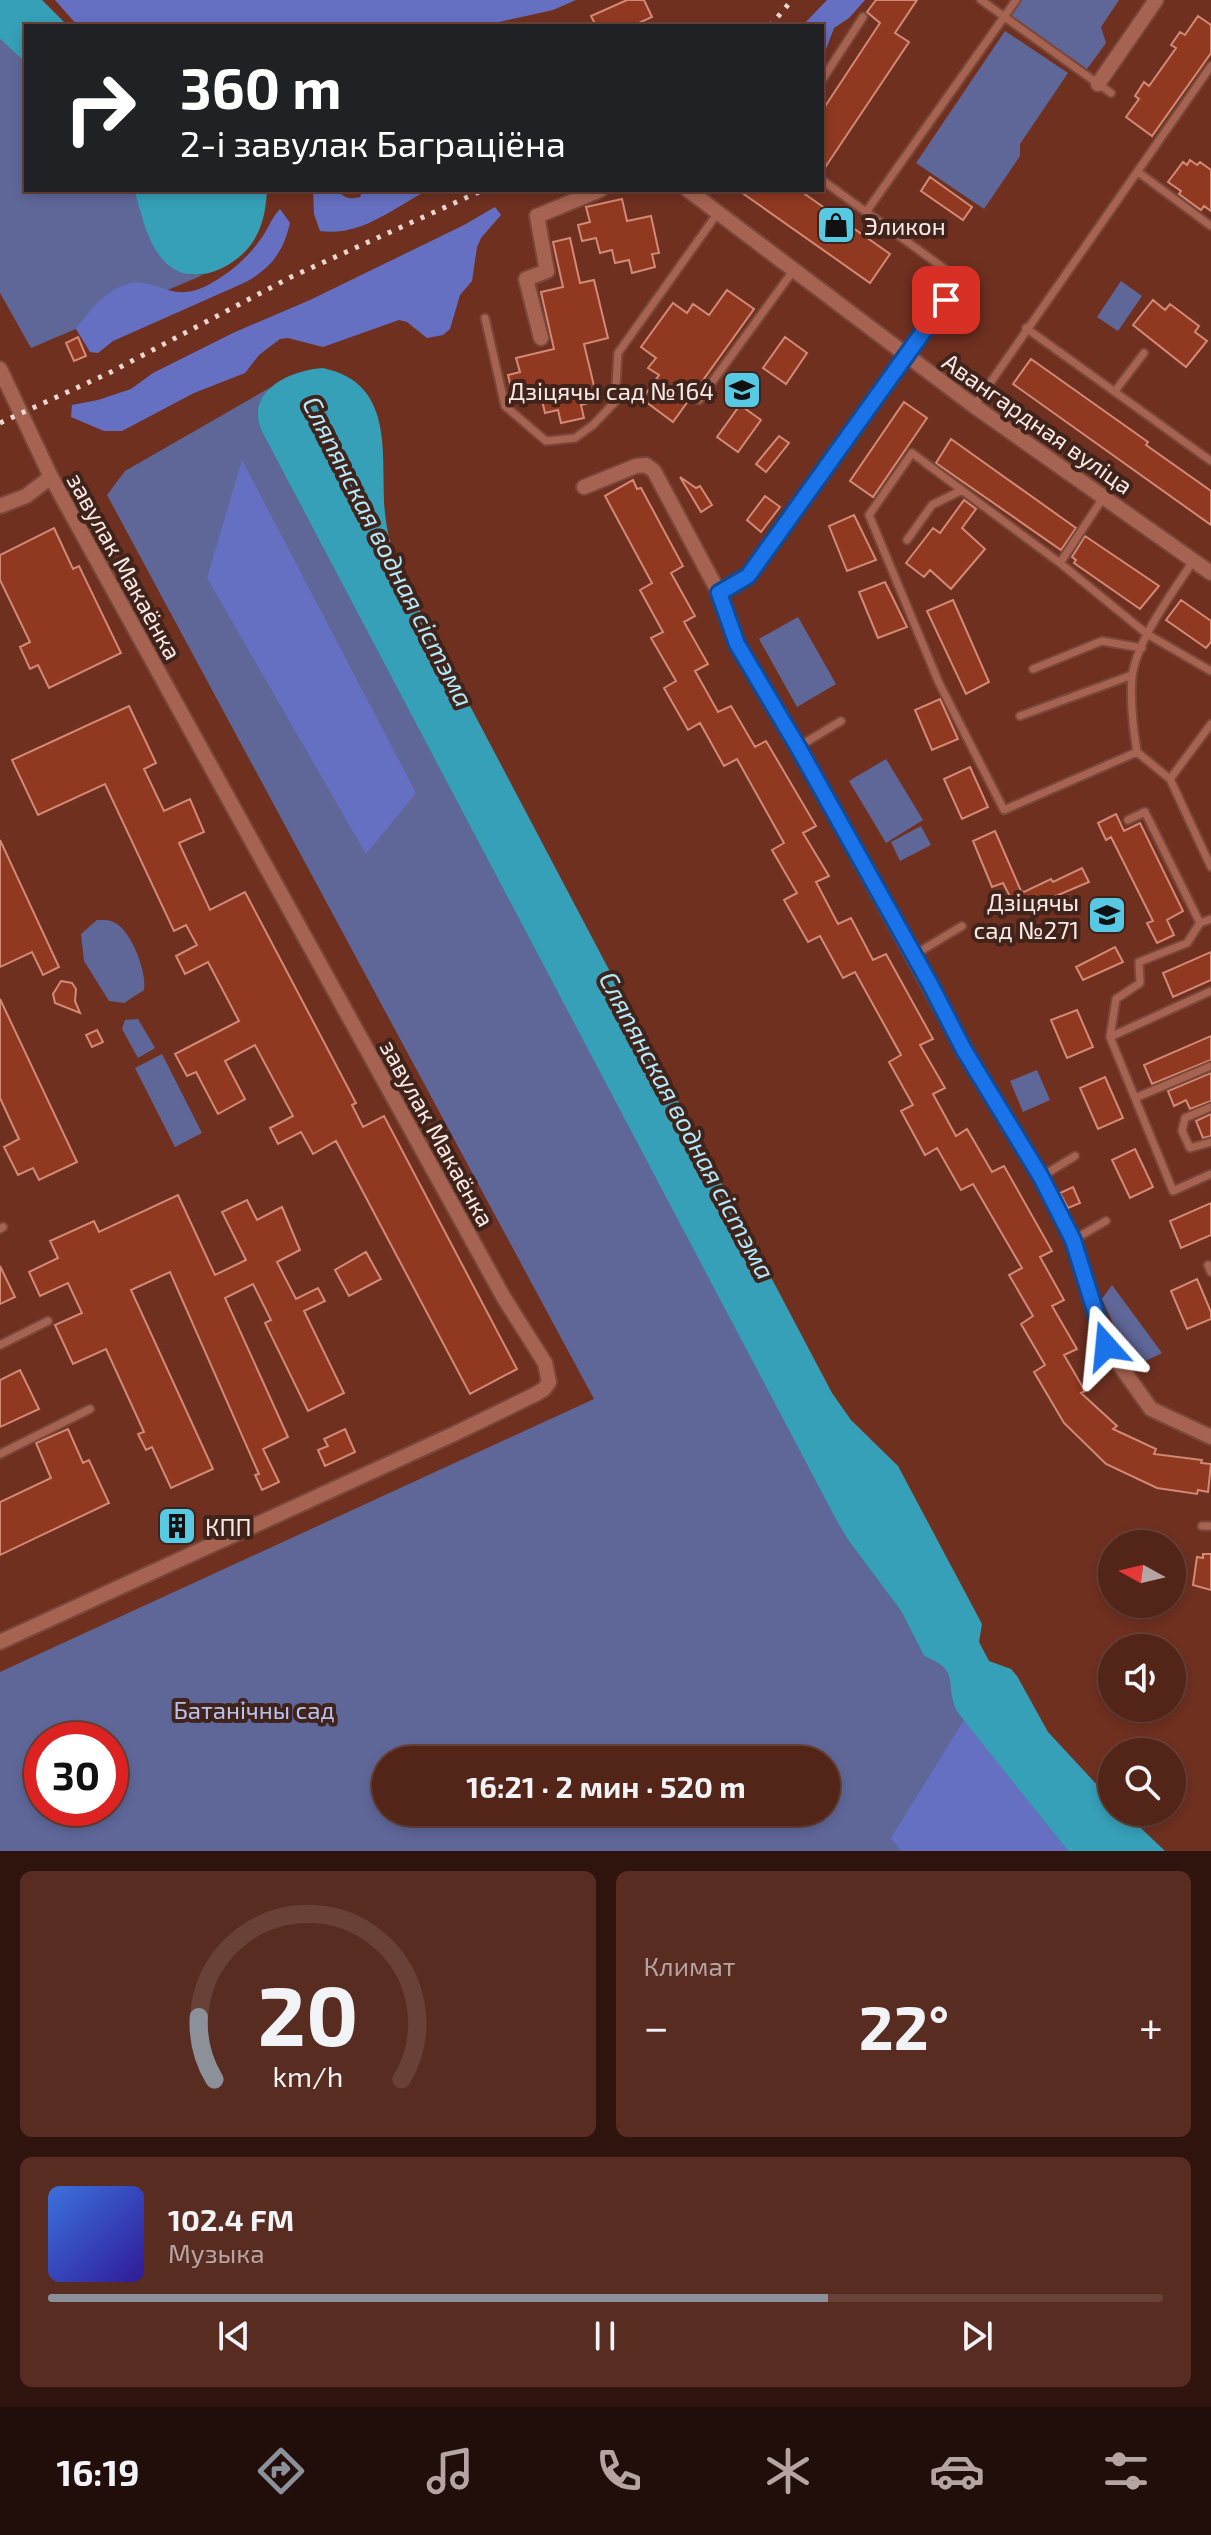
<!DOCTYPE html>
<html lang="ru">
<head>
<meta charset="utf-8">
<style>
  body { margin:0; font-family:"Exo 2",sans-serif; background:#592c21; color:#f1f3f6; height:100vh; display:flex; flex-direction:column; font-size:30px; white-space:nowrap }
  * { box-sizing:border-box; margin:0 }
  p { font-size:26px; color:#b5a4a2 }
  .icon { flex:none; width:44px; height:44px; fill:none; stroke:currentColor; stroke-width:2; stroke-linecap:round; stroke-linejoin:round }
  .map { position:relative; height:1851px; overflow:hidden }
  .side { display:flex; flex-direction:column; gap:20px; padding:20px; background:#2e140d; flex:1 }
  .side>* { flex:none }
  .top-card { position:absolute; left:24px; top:24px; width:800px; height:168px; border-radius:0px; box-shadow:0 4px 12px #0003,0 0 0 2px #694137; background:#202124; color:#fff; overflow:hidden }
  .needle { width:52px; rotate:278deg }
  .controls { position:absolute; left:1098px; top:1530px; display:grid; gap:16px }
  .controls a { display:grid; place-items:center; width:88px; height:88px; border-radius:50%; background:#532418; box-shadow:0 4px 12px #0003,0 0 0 2px #694137; font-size:40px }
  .speed { position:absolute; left:24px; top:1722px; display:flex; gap:16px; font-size:40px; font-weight:700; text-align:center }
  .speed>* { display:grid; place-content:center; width:104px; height:104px; border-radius:50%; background:#532418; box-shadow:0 4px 12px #0003,0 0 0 2px #694137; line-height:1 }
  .speed .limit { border:12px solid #d22; background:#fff; color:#111 }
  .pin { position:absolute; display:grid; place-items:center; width:68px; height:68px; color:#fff; margin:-34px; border-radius:16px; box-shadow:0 4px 12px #0006 }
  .me { position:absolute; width:88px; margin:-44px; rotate:342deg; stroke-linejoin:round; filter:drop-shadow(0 0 6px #0008) }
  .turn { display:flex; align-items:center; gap:28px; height:168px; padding:0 24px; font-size:36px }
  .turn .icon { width:104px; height:104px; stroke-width:2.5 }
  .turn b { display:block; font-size:56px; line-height:68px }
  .big { font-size:60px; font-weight:700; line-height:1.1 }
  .side .widget { flex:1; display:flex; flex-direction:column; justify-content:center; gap:12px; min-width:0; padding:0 28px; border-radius:12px; background:#592c21 }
  .side .dial { align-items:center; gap:0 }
  .dial svg { height:208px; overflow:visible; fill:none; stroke:#694137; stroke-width:7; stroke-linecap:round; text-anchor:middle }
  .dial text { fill:#f1f3f6; stroke:none }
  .song { display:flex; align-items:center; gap:24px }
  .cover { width:96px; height:96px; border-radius:12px; background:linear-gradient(135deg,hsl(220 70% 55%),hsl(250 70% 35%)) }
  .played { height:8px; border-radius:4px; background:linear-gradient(90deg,#8c9099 70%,#694137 70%) }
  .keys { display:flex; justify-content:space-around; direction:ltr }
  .heat { display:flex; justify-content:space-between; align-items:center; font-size:44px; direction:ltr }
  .side .tiles { flex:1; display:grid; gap:20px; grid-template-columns:1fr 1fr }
  .widget:last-child { grid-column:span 2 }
  .trip { position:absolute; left:372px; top:1746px; width:468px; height:80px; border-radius:40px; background:#532418; box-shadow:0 4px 12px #0003,0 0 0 2px #694137; font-weight:700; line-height:80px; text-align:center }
  .tab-bar { display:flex; height:128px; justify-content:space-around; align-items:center; background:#210e0a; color:#b5a4a2 }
  .tab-bar .icon { width:56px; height:56px }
  .tab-bar .active { color:#8c9099 }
  .tab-bar b { font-size:36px; color:#f1f3f6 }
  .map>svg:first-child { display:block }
  .green { fill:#5f6799; fill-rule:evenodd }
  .forest { fill:#6670c2 }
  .water { fill:#35a0b8 }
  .building { fill:#913820; stroke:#d28a76; stroke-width:2 }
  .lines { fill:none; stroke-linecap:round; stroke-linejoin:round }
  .service-casing { stroke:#79483a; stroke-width:11 }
  .minor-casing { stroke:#79483a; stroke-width:18 }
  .service { stroke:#a76351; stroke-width:7 }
  .minor { stroke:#a76351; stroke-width:14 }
  .rail { stroke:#ecd7d1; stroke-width:5; stroke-dasharray:4 8; stroke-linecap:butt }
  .route-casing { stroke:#114b97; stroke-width:20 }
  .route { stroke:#1a73e8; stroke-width:14 }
  .labels { text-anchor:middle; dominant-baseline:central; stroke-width:8; stroke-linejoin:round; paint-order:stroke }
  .poi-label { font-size:24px; fill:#faeae5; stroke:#40231b; text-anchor:start }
  .street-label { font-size:24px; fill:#faeae5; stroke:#40231b }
  .park-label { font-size:24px; fill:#b9c2ed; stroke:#40231b }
  .water-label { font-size:26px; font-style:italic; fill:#b1eafa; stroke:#40231b }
</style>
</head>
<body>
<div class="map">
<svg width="1211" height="1851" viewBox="0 0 1211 1851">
  <rect width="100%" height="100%" fill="#6f3020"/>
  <!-- green -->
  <path class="green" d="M1022 0H1119L1101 27 1106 43 1087 69 1011 16Z
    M1005 31 1068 73 1020 144V156L984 209 916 163Z
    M0 39 26 63V190H134L149 236 190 275H203L31 348 0 293Z
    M1121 281 1142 296 1118 331 1097 317Z
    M271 387C258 400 254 413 261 430L837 1520 848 1540 901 1611 924 1656C929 1658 938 1660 942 1663 954 1675 954 1698 958 1713L1068 1851H0V1672L594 1399 107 495 125 471ZM42 1740H110V1808H42ZM386 1760H826V1812H386Z
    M798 617 836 684 797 707 759 639Z
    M886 759 923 820 886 843 849 781Z
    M921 826 931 845 900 861 891 842Z
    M97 920C105 920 110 919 117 924 132 934 147 972 144 990L124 1003 109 1001 84 961 81 934Z
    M138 1019 155 1048 138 1058 122 1029 125 1020Z
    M162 1054 202 1133 175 1147 135 1068Z
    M1037 1070 1050 1100 1023 1112 1010 1081Z
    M1112 1285 1162 1353 1133 1367 1102 1299Z"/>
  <!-- forest -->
  <path class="forest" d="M55 0H576L553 10 481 26H78Z
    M827 0H865L849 18 834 28 822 60V26H802Z
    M313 190H337C344 198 350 200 360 197L363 190H428C393 208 361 237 320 231L314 214Z
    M495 207 501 215 481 238 477 247 472 281 460 295 450 329 443 335 427 338 407 322 399 320 323 347 288 338 280 339 259 355 245 373 194 393 122 431H104L71 417 72 405 98 400 131 389 153 373 235 332 310 300 464 225Z
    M280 209 290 223C283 252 272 267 246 282L113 341 98 353 90 352 76 329C89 311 108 287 132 283 156 279 171 302 204 287 225 277 247 259 260 240 268 230 271 218 280 209Z
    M242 460 416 793 366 854 207 578Z
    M964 1720 1068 1851H901L891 1838Z"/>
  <!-- water -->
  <path class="water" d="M0 0H42L68 26H26V63L0 39Z
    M134 190H267C266 209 263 227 252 243 234 269 192 288 166 263 147 245 142 214 134 190Z
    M323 368C397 384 380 456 385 513 387 534 393 553 400 573L832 1393 851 1420 898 1466 982 1624 979 1642 989 1661 1011 1669 1017 1676 1048 1732 1112 1801V1812H1124L1165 1851H1068L958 1713C943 1685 963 1671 924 1656L901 1611 848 1540 837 1521 261 430C245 391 290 370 323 368Z"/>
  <!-- building -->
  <path class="building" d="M627 0H644L652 17 632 26H596L591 16Z
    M876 0H917L895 33 909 42 822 172V111L880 23 867 12Z
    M1198 16 1211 25V53L1152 136 1126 117 1139 99 1135 96 1144 82 1149 86 1176 48 1171 45 1180 32 1185 35Z
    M1190 160 1197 165 1200 162 1211 170V211L1204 206 1201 210 1179 194 1181 191 1168 182 1183 162 1187 165Z
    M930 177 972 207 963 220 921 191Z
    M738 190H799L890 254 870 283Z
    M622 199 627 221 651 216 659 253 652 254 655 267 632 273 629 260 615 263 612 250 600 253 596 238 582 241 578 225 590 222 586 207Z
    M570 238 580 283 594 280 608 338 584 344 595 390 589 392 592 402 581 405 584 418 561 423 558 410 545 413 542 400 530 403 527 389 512 392 508 375 520 372 516 358 554 349 541 292 563 287 553 242Z
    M727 290 754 309 673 422 642 399 659 375 648 368 656 358 641 347 673 303 687 313 693 304 709 315Z
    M1153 300 1165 310 1170 304 1199 326 1195 332 1207 341 1186 367 1133 325Z
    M78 337 86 356 74 361 66 343Z
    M785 337 807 353 786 384 763 368Z
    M1031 359 1148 442 1146 445 1211 491V525L1013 384Z
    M904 402 927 418 873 497 850 481Z
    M740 405 761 420 738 452 717 437Z
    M779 436 789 443 766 472 756 464Z
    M951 439 1076 528 1061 550 936 463Z
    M680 477 696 488 700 486 712 505 701 512Z
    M633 480 637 489 641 488 683 566 671 573 695 616 684 622 708 664 695 671 718 712 731 706 755 747 766 741 816 826 803 833 829 876 816 882 838 924 851 918 873 960 886 954 933 1039 920 1045 945 1088 933 1094 956 1136 967 1129 992 1172 1004 1166 1052 1251 1040 1257 1064 1300 1052 1306 1077 1349 1064 1355 1085 1391 1081 1393 1117 1426 1113 1429 1156 1449 1154 1454 1202 1460 1201 1463 1211 1464 1208 1492 1198 1490 1197 1494 1157 1488 1106 1464 1064 1423 1034 1372 1045 1365 1021 1324 1033 1316 1009 1275 1022 1268 973 1184 961 1190 937 1148 925 1155 901 1111 913 1105 889 1062 901 1055 855 972 843 978 820 936 808 942 784 900 797 893 772 850 784 843 737 759 724 766 700 723 688 730 664 688 676 681 651 638 663 632 640 590 652 583 605 496Z
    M765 496 780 507 761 532 747 520Z
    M964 500 976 509 962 528 985 549 951 589 930 570 924 577 906 563 933 528 940 533Z
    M854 515 876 560 847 571 829 526Z
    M54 528 73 569 79 566 121 653 49 688 38 665 30 669 20 647 30 642 0 580V555Z
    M1085 536 1159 586 1140 609 1074 563 1076 560 1072 557Z
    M885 582 907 627 878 638 859 592Z
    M953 600 989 682 966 694 927 611Z
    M1181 600 1211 621V642L1206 648 1166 620Z
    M940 699 958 739 932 750 915 710Z
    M129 706 156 763 144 769 164 811 190 799 204 832 179 843 210 910 245 892 356 1103 352 1105 363 1127 384 1116 517 1369 470 1394 336 1141 313 1154 301 1132 278 1144 270 1128 293 1116 255 1045 225 1061 245 1099 218 1114 196 1072 187 1076 175 1054 239 1021 208 962 185 974 176 956 197 945 186 925 174 931 105 784 38 815 12 760Z
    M970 767 988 807 962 819 944 779Z
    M1116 814 1124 831 1140 823 1183 911 1167 920 1174 935 1157 943 1147 923 1153 921 1111 837 1106 840 1098 823Z
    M995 831 1021 891 1024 892 1051 879 1053 882 1082 868 1089 882 1018 912 1003 883 992 887 973 841Z
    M0 840 59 967 43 975 32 952 0 967Z
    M1115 947 1123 962 1083 980 1076 967Z
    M1211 952V980L1173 997 1163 973Z
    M61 981 72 983 76 989 75 1001 80 1013 55 1003 53 994Z
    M0 999 77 1162 39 1180 33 1168 18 1175 4 1147 19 1139 0 1098Z
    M1077 1010 1093 1047 1067 1058 1051 1020Z
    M97 1030 103 1042 92 1047 86 1035Z
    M1211 1036V1060L1152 1084 1144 1065Z
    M1211 1073V1101L1190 1109 1186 1100 1174 1106 1168 1091Z
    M1105 1077 1123 1118 1098 1129 1080 1088Z
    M1211 1114V1136L1203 1138 1196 1121Z
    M1135 1149 1153 1187 1130 1198 1112 1160Z
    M1073 1187 1080 1203 1068 1208 1060 1193Z
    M178 1195 215 1275 246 1260 222 1212 247 1200 257 1220 282 1207 300 1250 277 1262 296 1299 318 1288 325 1301 304 1311 344 1393 308 1411 265 1323 271 1320 253 1284 225 1298 288 1437 263 1449 279 1482 262 1490 255 1475 259 1474 170 1272 131 1290 213 1469 171 1488 152 1447 146 1450 138 1434 144 1432 106 1349 73 1364 55 1325 82 1313 68 1283 40 1296 29 1272 58 1258 50 1241 94 1221 99 1232Z
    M1211 1203V1235L1181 1248 1170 1221Z
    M366 1252 381 1279 349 1296 335 1270Z
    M0 1266 15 1297 0 1304Z
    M1197 1279 1211 1312V1319L1187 1329 1171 1291Z
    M20 1370 39 1409 0 1427V1380Z
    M68 1429 83 1463 89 1460 109 1503 0 1555V1502L51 1478 36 1443Z
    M345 1429 355 1452 325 1466 318 1450 328 1446 324 1439Z
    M184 1515 190 1527 169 1537 163 1525Z
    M1203 1554H1211V1590L1193 1585 1197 1557 1203 1558Z"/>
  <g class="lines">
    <!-- service casing -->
    <g class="service-casing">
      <path id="service" d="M981 0 1111 93
        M822 80 863 17
        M1138 172 1211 226
        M822 180 960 280
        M866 212 1016 0
        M485 318 505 406 546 441 575 438 593 425 615 402 618 353 717 214
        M1026 328 1211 461
        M1115 391 1144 353
        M699 400 793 271
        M974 406 1211 66
        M907 540 932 505 962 490
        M1193 561C1172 594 1137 639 1132 677 1130 702 1133 728 1137 752L1170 779 1211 867
        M1060 563 1103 498
        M1033 669 1102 641 1142 648
        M1020 716 1132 675
        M798 747 841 721
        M1137 752 1004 810 939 683 869 515 912 453 1060 563 1147 634 1211 671
        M1170 779 1211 724
        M1128 820 1145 812 1200 923
        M914 955 962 926
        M1211 991 1110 1037 1173 1191 1211 1174
        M1110 1037 1116 999 1140 983 1139 962 1187 943 1200 923 1211 919
        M1135 1098 1211 1066
        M1211 1107 1185 1118 1182 1131 1190 1148 1211 1142
        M1041 1177 1075 1156
        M0 1229 3 1227
        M1073 1240 1106 1221
        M1208 1265 1211 1272
        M0 1345 48 1321
        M0 1454 90 1409
        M1202 1526H1211"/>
    </g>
    <!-- minor casing -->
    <g class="minor-casing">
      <path id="minor" d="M1098 84 1156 0
        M688 190 974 406 1211 573
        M541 338 526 279 547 271 537 216 600 190
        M0 369 51 477 504 1298 545 1363 549 1382 544 1389 536 1394 456 1433 0 1642
        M584 487 636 466 646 465 654 471 719 593 737 644 798 747 964 1050 1041 1177 1073 1240 1106 1346 1151 1409 1211 1437
        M0 506 26 496 51 477
        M719 593 748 576 960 280"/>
    </g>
    <!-- service -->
    <use href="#service" class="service"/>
    <!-- minor -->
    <use href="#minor" class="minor"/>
    <!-- rail -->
    <path class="rail" d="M770 26 792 0
      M0 423 109 373 291 277 483 190"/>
  </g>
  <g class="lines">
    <!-- route casing -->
    <g class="route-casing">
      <path id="route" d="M946 300 748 576 719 593 737 644 798 747 929 982 964 1050 1041 1177 1073 1240 1106 1346"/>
    </g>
    <!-- route -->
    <use href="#route" class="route"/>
  </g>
  <!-- icons -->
  <defs>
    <g id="shop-square" transform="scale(2)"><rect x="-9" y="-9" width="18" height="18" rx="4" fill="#58c9e3" stroke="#40231b"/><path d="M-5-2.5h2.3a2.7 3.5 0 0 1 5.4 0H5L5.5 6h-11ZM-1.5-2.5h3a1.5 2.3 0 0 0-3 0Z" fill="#111"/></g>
    <g id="school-square" transform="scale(2)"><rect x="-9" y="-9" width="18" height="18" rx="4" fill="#58c9e3" stroke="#40231b"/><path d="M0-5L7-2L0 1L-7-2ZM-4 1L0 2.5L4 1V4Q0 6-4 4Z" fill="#111"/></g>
    <g id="building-square" transform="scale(2)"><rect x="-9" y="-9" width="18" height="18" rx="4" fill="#58c9e3" stroke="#40231b"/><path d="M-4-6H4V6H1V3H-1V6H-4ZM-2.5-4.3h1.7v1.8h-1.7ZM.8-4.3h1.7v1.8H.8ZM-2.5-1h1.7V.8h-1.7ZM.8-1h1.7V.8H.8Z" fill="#111"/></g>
  </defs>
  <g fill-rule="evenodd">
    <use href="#shop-square" x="836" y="225"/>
    <use href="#school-square" x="742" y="390"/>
    <use href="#school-square" x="1107" y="915"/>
    <use href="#building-square" x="177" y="1526"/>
  </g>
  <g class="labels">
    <!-- poi labels -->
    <g class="poi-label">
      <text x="864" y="225">Эликон</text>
      <text x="714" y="390" text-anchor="end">Дзіцячы сад №164</text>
      <text x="1079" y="901" text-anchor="end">Дзіцячы<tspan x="1079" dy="28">сад №271</tspan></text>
      <text x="205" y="1526">КПП</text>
    </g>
    <!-- street labels -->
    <g class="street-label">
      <text transform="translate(1038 423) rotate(35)">Авангардная вуліца</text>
      <text transform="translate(125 566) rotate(61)">завулак Макаёнка</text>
      <text transform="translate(438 1133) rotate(61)">завулак Макаёнка</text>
    </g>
    <!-- park labels -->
    <g class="park-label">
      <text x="254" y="1709">Батанічны сад</text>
    </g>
    <!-- water labels -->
    <g class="water-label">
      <text transform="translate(389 551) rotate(63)">Сляпянская водная сістэма</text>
      <text transform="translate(688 1125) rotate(62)">Сляпянская водная сістэма</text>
    </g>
  </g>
</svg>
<div class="controls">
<a><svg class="needle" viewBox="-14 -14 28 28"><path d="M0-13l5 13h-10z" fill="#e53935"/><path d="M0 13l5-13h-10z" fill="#b5a4a2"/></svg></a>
<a><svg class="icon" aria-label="sound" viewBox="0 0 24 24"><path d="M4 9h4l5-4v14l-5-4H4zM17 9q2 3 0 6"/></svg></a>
<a><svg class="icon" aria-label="search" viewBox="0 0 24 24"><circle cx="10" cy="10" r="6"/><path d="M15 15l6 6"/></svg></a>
</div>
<div class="speed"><div class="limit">30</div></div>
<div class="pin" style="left:946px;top:300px;background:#d93025"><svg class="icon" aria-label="arrive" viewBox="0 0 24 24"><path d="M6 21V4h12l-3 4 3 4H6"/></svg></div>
<svg class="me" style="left:1106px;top:1346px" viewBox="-20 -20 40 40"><path d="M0-17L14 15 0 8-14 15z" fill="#1a73e8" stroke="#fff" stroke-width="4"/></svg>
<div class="trip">16:21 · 2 мин · 520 m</div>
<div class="top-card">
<div class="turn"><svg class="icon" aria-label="right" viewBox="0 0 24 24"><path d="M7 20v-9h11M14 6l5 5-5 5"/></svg><div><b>360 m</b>2-і завулак Баграціёна</div></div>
</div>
</div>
<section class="side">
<div class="tiles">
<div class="widget dial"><svg viewBox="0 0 100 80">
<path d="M14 69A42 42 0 1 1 86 69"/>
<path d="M14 69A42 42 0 0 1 8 45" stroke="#8c9099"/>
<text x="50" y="56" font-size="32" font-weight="700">20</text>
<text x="50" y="72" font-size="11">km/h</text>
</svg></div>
<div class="widget"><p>Климат</p>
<div class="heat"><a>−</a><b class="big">22°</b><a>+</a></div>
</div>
<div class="widget">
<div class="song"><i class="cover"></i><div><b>102.4 FM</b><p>Музыка</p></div></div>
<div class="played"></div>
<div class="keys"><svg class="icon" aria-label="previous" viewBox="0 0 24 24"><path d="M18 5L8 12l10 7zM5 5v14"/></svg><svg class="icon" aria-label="pause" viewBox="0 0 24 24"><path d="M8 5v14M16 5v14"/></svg><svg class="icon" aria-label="next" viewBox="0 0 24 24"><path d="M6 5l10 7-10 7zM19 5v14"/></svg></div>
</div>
</div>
</section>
<nav class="tab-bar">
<b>16:19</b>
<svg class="icon active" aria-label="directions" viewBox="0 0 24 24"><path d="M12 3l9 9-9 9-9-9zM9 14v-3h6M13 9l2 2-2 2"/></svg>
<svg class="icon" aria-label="music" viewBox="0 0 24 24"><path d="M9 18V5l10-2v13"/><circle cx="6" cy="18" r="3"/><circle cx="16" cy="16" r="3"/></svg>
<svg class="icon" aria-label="phone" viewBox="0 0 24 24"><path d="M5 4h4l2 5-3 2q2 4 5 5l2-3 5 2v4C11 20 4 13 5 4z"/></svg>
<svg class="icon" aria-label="climate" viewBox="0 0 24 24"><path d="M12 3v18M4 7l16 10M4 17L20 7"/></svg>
<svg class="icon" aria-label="car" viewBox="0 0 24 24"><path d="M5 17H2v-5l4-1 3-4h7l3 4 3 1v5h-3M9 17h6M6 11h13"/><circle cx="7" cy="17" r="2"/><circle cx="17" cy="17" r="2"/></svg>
<svg class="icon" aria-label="filters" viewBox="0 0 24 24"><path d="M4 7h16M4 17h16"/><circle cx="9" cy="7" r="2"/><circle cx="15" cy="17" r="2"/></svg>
</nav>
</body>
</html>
